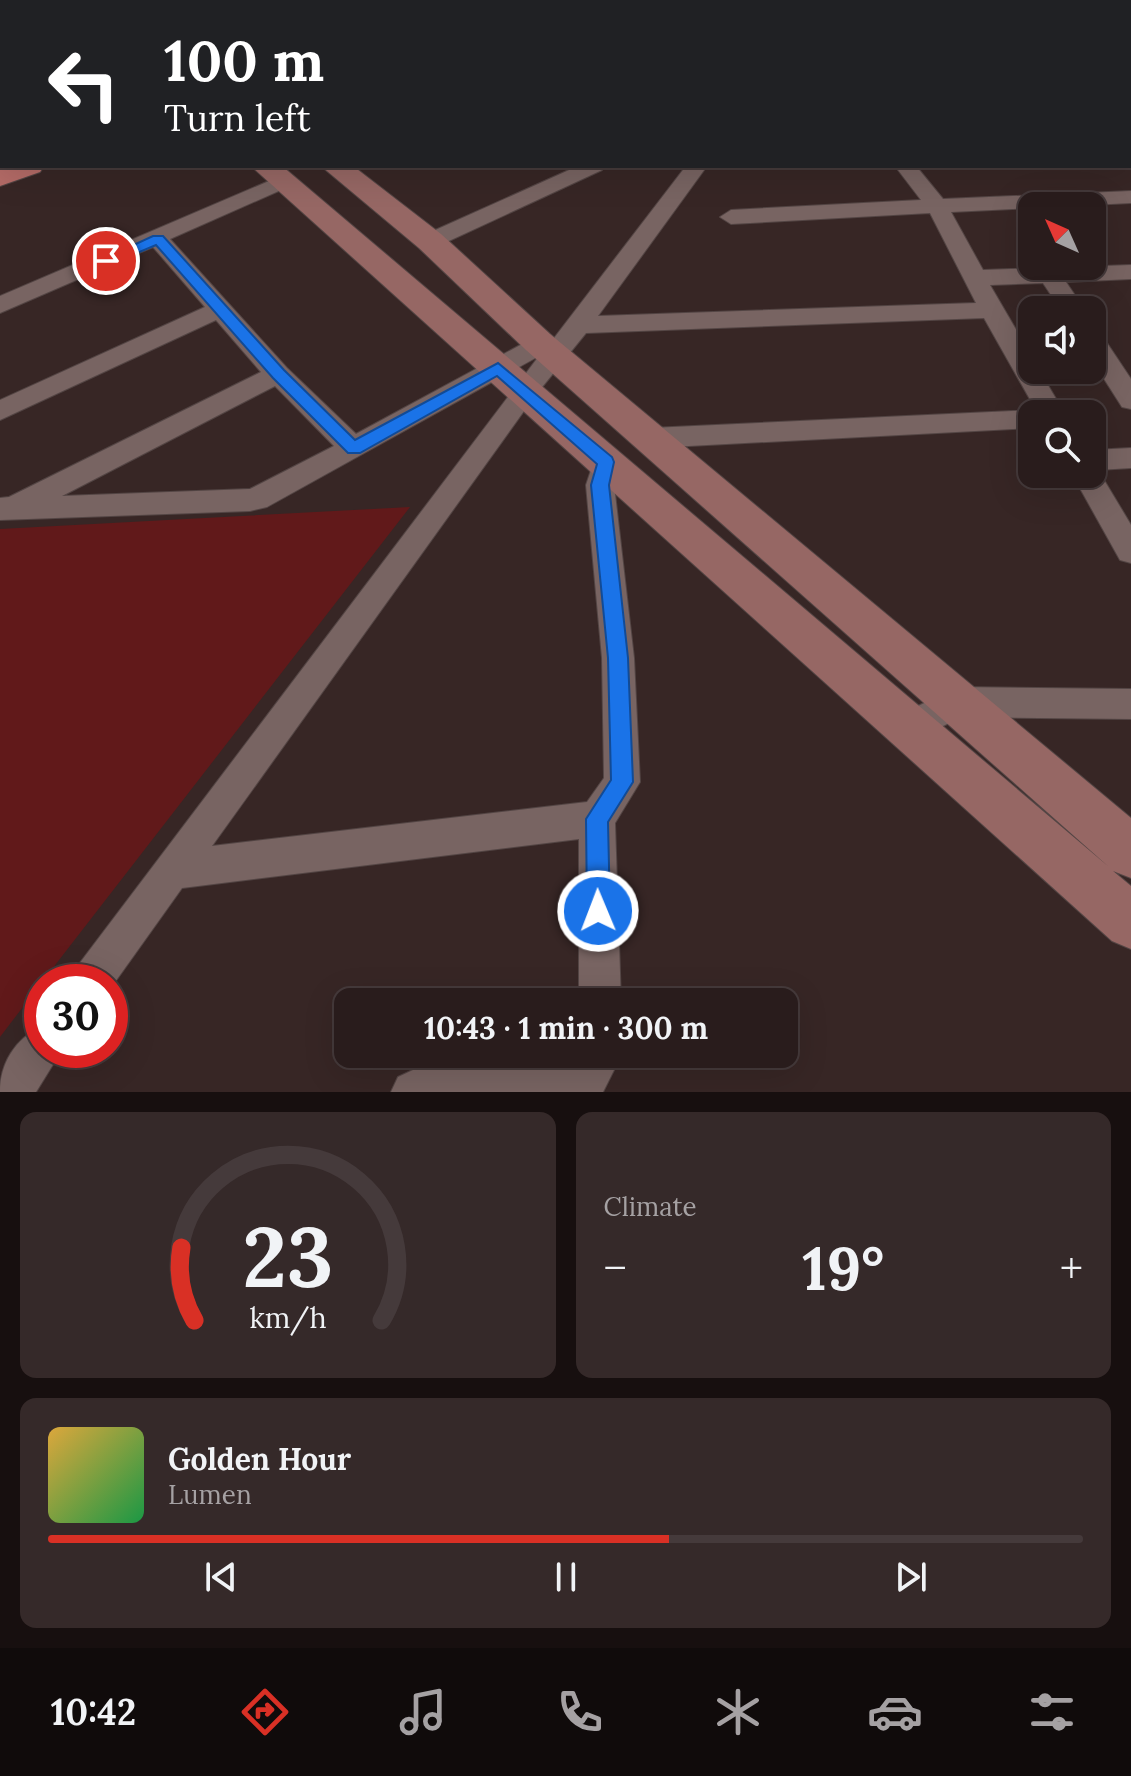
<!DOCTYPE html>
<html lang="en">
<head>
<meta charset="utf-8">
<style>
  body { margin:0; font-family:Lora,serif; background:#352929; color:#f1f3f6; height:100vh; display:flex; flex-direction:column; font-size:30px; white-space:nowrap }
  * { box-sizing:border-box; margin:0 }
  p { font-size:26px; color:#a5a1a3 }
  .icon { flex:none; width:44px; height:44px; fill:none; stroke:currentColor; stroke-width:2; stroke-linecap:round; stroke-linejoin:round }
  .map { position:relative; height:1092px; overflow:hidden }
  .drawer { display:flex; flex-direction:column; gap:20px; padding:20px; background:#170f0f; flex:1 }
  .drawer>* { flex:none }
  .top-card { position:absolute; left:0px; top:0px; width:1132px; height:168px; box-shadow:0 8px 32px #0002,0 0 0 2px #453a3b; background:#202124; color:#fff; overflow:hidden }
  .needle { width:52px; rotate:315deg }
  .fabs { position:absolute; left:1018px; top:192px; display:grid; gap:16px }
  .fabs a { display:grid; place-items:center; width:88px; height:88px; border-radius:16px; background:#291c1c; box-shadow:0 8px 32px #0002,0 0 0 2px #453a3b; font-size:40px }
  .speed { position:absolute; left:24px; top:964px; display:flex; gap:16px; font-size:40px; font-weight:700; text-align:center }
  .speed>* { display:grid; place-content:center; width:104px; height:104px; border-radius:50%; background:#291c1c; box-shadow:0 8px 32px #0002,0 0 0 2px #453a3b; line-height:1 }
  .speed .limit { border:12px solid #d22; background:#fff; color:#111 }
  .pin { position:absolute; display:grid; place-items:center; width:68px; height:68px; color:#fff; margin:-34px; border:4px solid #fff; border-radius:50%; box-shadow:0 2px 8px #0007 }
  .me { position:absolute; width:88px; margin:-44px; rotate:359deg; stroke-linejoin:round; filter:drop-shadow(0 0 6px #0008) }
  .turn { display:flex; align-items:center; gap:28px; height:168px; padding:0 32px; font-size:36px }
  .turn .icon { width:104px; height:104px; stroke-width:2.5 }
  .turn b { display:block; font-size:56px; line-height:68px }
  .big { font-size:60px; font-weight:700; line-height:1.1 }
  .drawer .tile { flex:1; display:flex; flex-direction:column; justify-content:center; gap:12px; min-width:0; padding:0 28px; border-radius:16px; background:#352929 }
  .drawer .dial { align-items:center; gap:0 }
  .dial svg { height:208px; overflow:visible; fill:none; stroke:#453a3b; stroke-width:7; stroke-linecap:round; text-anchor:middle }
  .dial text { fill:#f1f3f6; stroke:none }
  .song { display:flex; align-items:center; gap:24px }
  .cover { width:96px; height:96px; border-radius:12px; background:linear-gradient(135deg,hsl(40 70% 55%),hsl(140 70% 35%)) }
  .played { height:8px; border-radius:4px; background:linear-gradient(90deg,#d93025 60%,#453a3b 60%) }
  .keys { display:flex; justify-content:space-around; direction:ltr }
  .heat { display:flex; justify-content:space-between; align-items:center; font-size:44px; direction:ltr }
  .drawer .tiles { flex:1; display:grid; gap:20px; grid-template-columns:1fr 1fr }
  .tile:last-child { grid-column:span 2 }
  .trip { position:absolute; left:334px; top:988px; width:464px; height:80px; border-radius:16px; background:#291c1c; box-shadow:0 8px 32px #0002,0 0 0 2px #453a3b; font-weight:700; line-height:80px; text-align:center }
  .menu { display:flex; height:128px; justify-content:space-around; align-items:center; background:#100b0b; color:#a5a1a3 }
  .menu .icon { width:56px; height:56px }
  .menu .on { color:#d93025 }
  .menu b { font-size:36px; color:#f1f3f6 }
  .map>svg:first-child { display:block }
  .green { fill:#61191a }
  .lines { fill:none; stroke-linecap:round; stroke-linejoin:round }
  .street-casing { stroke:#534544; stroke-width:2 }
  .secondary-casing { stroke:#534544; stroke-width:2 }
  .primary-casing { stroke:#534544; stroke-width:2 }
  .street { fill:#786462; fill-rule:evenodd }
  .secondary { fill:#966764; fill-rule:evenodd }
  .primary { fill:#b46b67; fill-rule:evenodd }
  .route { fill:#1a73e8; stroke:#114b97; stroke-width:2 }
</style>
</head>
<body>
<div class="map">
<svg width="1131" height="1092" viewBox="0 0 1131 1092">
  <rect width="100%" height="100%" fill="#372625"/>
  <!-- green -->
  <path class="green" d="M410 507 42 982 0 1037V529Z"/>
  <g class="lines">
    <!-- street casing -->
    <g class="street-casing">
      <path id="street" d="M0 0 8 2H2L0 13Z
        M225 0H241V2H225Z
        M432 0H448V2H432Z
        M806 0H822V2H806Z
        M1130 84H1131V96H1130Z
        M1130 129H1131V141H1130Z
        M578 166H605L602 170 438 246H422L419 241 422 236Z
        M686 166H707L598 316 976 303 930 213 731 224 720 217 731 210 921 200 895 166H916L943 199 1131 191V203L951 212 983 270 1131 265V279L1066 282 1085 310H1061L1043 283 990 285 1032 357V370H1039L1065 414H1032V428L651 448 641 445 637 438 641 431 651 428 1036 410 984 318 586 333 534 397 212 846 587 802 604 778 602 658 586 485 596 455 606 452 616 455 620 462 614 485 634 658 640 782 615 823 621 1002H579V839L182 888 110 989V982H70L76 968 539 356 267 507 250 511 0 520V498L9 497 261 372 216 320 0 420V400L205 307 153 247 0 313V296L276 178H290L294 182 290 186 170 239 287 368 356 434 524 343C531 334 536 333 547 336L551 342 548 346ZM275 386 334 446 250 489 62 496Z
        M1092 332 1101 334 1131 379V409L1122 407 1092 360Z
        M1131 448V468L1098 470 1131 525V563L1120 560 1072 474H1092V450Z
        M958 687 1131 689V719L961 717 909 743 897 738 892 727 897 716Z
        M42 1027V1050H62L36 1092H0C0 1064 15 1038 42 1027Z
        M577 1054H622L603 1092H391L398 1077 413 1070 572 1062Z"/>
    </g>
    <!-- secondary casing -->
    <g class="secondary-casing">
      <path id="secondary" d="M1070 0H1094L1096 2H1072Z
        M1130 44 1131 45V61L1130 60Z
        M251 166H282L1109 867 526 350 419 248 321 166H353L441 234 550 334 1131 818V878L1113 871 1131 886V949L1112 941Z"/>
    </g>
    <!-- primary casing -->
    <g class="primary-casing">
      <path id="primary" d="M0 166H44L40 172 0 186Z"/>
    </g>
    <!-- street -->
    <use href="#street" class="street"/>
    <!-- secondary -->
    <use href="#secondary" class="secondary"/>
    <!-- primary -->
    <use href="#primary" class="primary"/>
  </g>
  <!-- route -->
  <path class="route" d="M153 236H163L284 370 355 440 498 363 612 457 614 462 609 485 628 658 633 782 608 822 610 911 607 919 598 923 590 919 587 911 586 819 611 780 608 658 591 485 597 464 497 376 360 453H348L273 378 156 245 111 264H101L99 261Z"/>
</svg>
<div class="fabs">
<a><svg class="needle" viewBox="-14 -14 28 28"><path d="M0-13l5 13h-10z" fill="#e53935"/><path d="M0 13l5-13h-10z" fill="#a5a1a3"/></svg></a>
<a><svg class="icon" aria-label="sound" viewBox="0 0 24 24"><path d="M4 9h4l5-4v14l-5-4H4zM17 9q2 3 0 6"/></svg></a>
<a><svg class="icon" aria-label="search" viewBox="0 0 24 24"><circle cx="10" cy="10" r="6"/><path d="M15 15l6 6"/></svg></a>
</div>
<div class="speed"><div class="limit">30</div></div>
<div class="pin" style="left:106px;top:261px;background:#d93025"><svg class="icon" aria-label="arrive" viewBox="0 0 24 24"><path d="M6 21V4h12l-3 4 3 4H6"/></svg></div>
<svg class="me" style="left:598px;top:911px" viewBox="-20 -20 40 40"><circle r="17" fill="#1a73e8" stroke="#fff" stroke-width="3"/><path d="M0-11L8 9 0 5-8 9z" fill="#fff"/></svg>
<div class="trip">10:43 · 1 min · 300 m</div>
<div class="top-card">
<div class="turn"><svg class="icon" aria-label="left" viewBox="0 0 24 24"><path d="M17 20v-9H6M10 6l-5 5 5 5"/></svg><div><b>100 m</b>Turn left</div></div>
</div>
</div>
<section class="drawer">
<div class="tiles">
<div class="tile dial"><svg viewBox="0 0 100 80">
<path d="M14 69A42 42 0 1 1 86 69"/>
<path d="M14 69A42 42 0 0 1 9 41" stroke="#d93025"/>
<text x="50" y="56" font-size="32" font-weight="700">23</text>
<text x="50" y="72" font-size="11">km/h</text>
</svg></div>
<div class="tile"><p>Climate</p>
<div class="heat"><a>−</a><b class="big">19°</b><a>+</a></div>
</div>
<div class="tile">
<div class="song"><i class="cover"></i><div><b>Golden Hour</b><p>Lumen</p></div></div>
<div class="played"></div>
<div class="keys"><svg class="icon" aria-label="previous" viewBox="0 0 24 24"><path d="M18 5L8 12l10 7zM5 5v14"/></svg><svg class="icon" aria-label="pause" viewBox="0 0 24 24"><path d="M8 5v14M16 5v14"/></svg><svg class="icon" aria-label="next" viewBox="0 0 24 24"><path d="M6 5l10 7-10 7zM19 5v14"/></svg></div>
</div>
</div>
</section>
<nav class="menu">
<b>10:42</b>
<svg class="icon on" aria-label="directions" viewBox="0 0 24 24"><path d="M12 3l9 9-9 9-9-9zM9 14v-3h6M13 9l2 2-2 2"/></svg>
<svg class="icon" aria-label="music" viewBox="0 0 24 24"><path d="M9 18V5l10-2v13"/><circle cx="6" cy="18" r="3"/><circle cx="16" cy="16" r="3"/></svg>
<svg class="icon" aria-label="phone" viewBox="0 0 24 24"><path d="M5 4h4l2 5-3 2q2 4 5 5l2-3 5 2v4C11 20 4 13 5 4z"/></svg>
<svg class="icon" aria-label="climate" viewBox="0 0 24 24"><path d="M12 3v18M4 7l16 10M4 17L20 7"/></svg>
<svg class="icon" aria-label="car" viewBox="0 0 24 24"><path d="M5 17H2v-5l4-1 3-4h7l3 4 3 1v5h-3M9 17h6M6 11h13"/><circle cx="7" cy="17" r="2"/><circle cx="17" cy="17" r="2"/></svg>
<svg class="icon" aria-label="filters" viewBox="0 0 24 24"><path d="M4 7h16M4 17h16"/><circle cx="9" cy="7" r="2"/><circle cx="15" cy="17" r="2"/></svg>
</nav>
</body>
</html>
